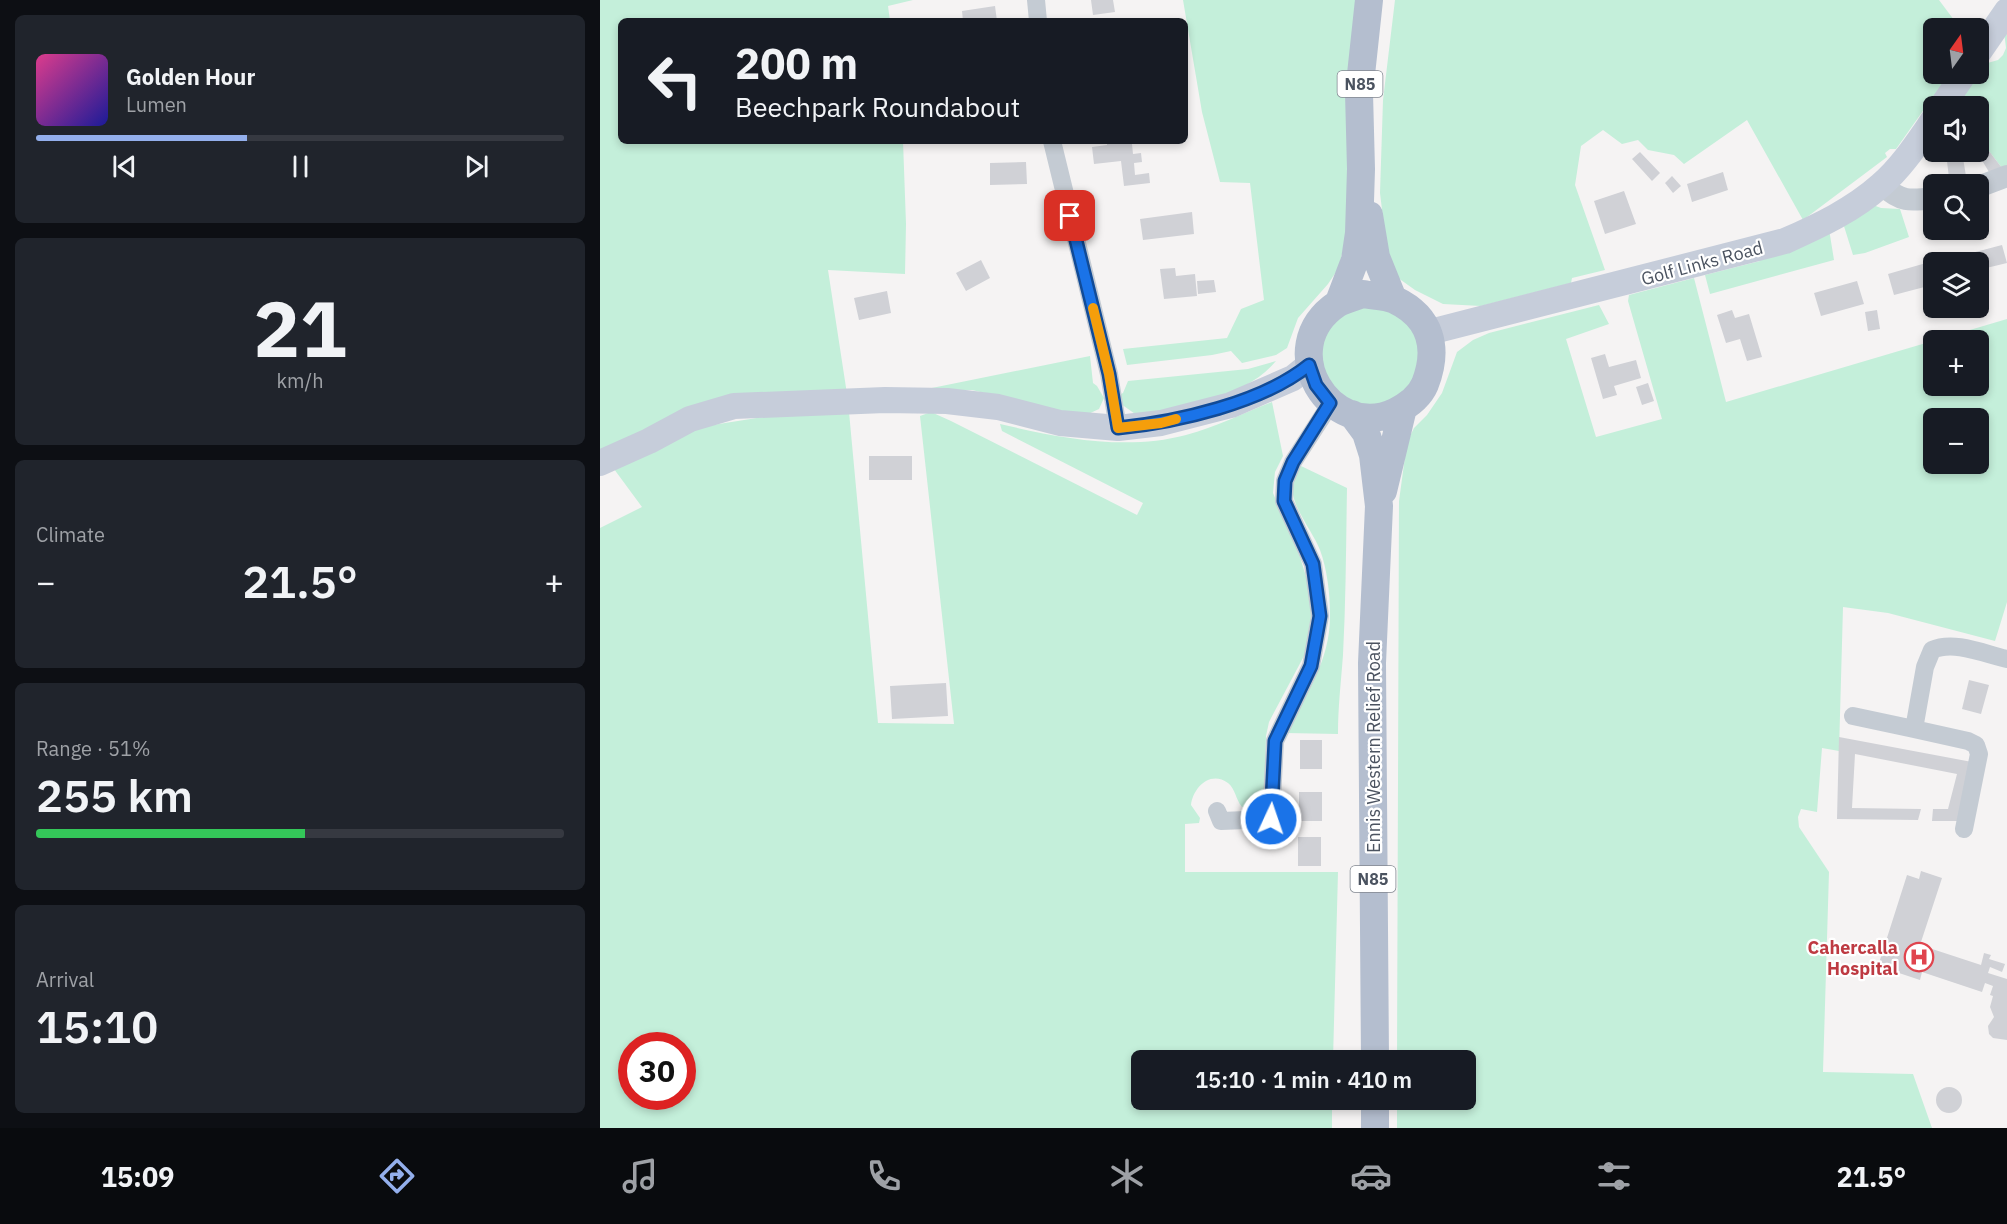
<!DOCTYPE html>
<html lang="en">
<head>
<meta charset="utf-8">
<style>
  body { margin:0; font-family:"IBM Plex Sans",sans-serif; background:#20242c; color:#f1f3f6; height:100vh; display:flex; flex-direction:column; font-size:22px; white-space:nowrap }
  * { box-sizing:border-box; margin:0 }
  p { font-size:20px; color:#9ea1a6 }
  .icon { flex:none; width:33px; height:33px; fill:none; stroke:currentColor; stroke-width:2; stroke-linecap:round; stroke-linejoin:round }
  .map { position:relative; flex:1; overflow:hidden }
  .panel { display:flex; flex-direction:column; gap:15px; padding:15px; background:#0d0f14; width:600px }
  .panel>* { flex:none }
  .hud { position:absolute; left:18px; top:18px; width:570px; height:126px; border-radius:9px; box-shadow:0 3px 9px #0003; background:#171b24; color:#f1f3f6; overflow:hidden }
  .needle { width:39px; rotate:14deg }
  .tools { position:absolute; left:1323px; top:18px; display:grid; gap:12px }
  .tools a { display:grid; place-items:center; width:66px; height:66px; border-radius:9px; background:#171b24; box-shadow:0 3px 9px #0003; font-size:30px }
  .speed { position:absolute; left:18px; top:1032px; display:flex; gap:12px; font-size:30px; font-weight:700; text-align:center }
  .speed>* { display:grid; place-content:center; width:78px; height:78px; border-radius:50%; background:#171b24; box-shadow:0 3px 9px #0003; line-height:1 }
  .speed .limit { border:9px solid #d22; background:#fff; color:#111 }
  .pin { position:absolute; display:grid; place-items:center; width:51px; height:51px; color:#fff; margin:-26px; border-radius:12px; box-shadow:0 3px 9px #0006 }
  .me { position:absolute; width:66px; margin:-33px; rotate:3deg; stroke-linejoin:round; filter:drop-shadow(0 0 4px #0008) }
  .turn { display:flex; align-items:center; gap:21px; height:126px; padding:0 18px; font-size:27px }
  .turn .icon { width:78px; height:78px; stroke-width:2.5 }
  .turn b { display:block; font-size:42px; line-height:51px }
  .big { font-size:45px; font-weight:600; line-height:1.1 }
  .panel .widget { flex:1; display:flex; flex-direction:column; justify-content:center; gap:9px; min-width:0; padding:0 21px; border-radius:9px; background:#20242c }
  .panel .dial { align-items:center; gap:0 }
  .dial b { font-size:78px; line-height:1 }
  .song { display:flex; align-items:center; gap:18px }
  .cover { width:72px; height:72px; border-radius:9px; background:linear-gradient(135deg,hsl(330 70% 55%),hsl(240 70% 35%)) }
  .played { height:6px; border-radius:3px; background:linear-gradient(90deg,#93afec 40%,#363941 40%) }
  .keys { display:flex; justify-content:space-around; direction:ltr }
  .heat { display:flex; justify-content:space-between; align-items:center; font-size:33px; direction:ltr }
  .charge { height:9px; border-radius:4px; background:linear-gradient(90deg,#34c759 51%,#363941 0) }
  .trip { position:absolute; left:531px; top:1050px; width:345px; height:60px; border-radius:9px; background:#171b24; box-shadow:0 3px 9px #0003; font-weight:600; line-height:60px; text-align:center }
  .tab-bar { display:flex; height:96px; justify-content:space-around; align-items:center; background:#090b0e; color:#9ea1a6 }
  .tab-bar .icon { width:42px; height:42px }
  .tab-bar .on { color:#93afec }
  .tab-bar b { font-size:27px; color:#f1f3f6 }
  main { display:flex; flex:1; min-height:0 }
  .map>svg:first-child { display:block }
  .green { fill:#c4efda; fill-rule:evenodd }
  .building { fill:#d0d1d6 }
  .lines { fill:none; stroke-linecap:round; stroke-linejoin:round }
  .minor { stroke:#c4cbd3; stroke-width:18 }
  .tertiary { stroke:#c4cbd3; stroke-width:22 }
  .secondary { stroke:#c6cdda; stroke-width:26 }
  .primary { stroke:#b4becf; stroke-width:28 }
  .route-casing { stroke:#114b97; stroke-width:15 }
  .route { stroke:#1a73e8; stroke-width:10 }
  .slow { stroke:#f59e0b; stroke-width:10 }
  .labels { text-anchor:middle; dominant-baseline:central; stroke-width:4.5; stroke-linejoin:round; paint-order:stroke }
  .shield { fill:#fff; stroke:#818790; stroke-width:1.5 }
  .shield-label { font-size:16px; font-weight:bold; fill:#4b5360 }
  .street-label { font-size:18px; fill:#4b5360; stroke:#fff }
  .health-label { font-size:18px; font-weight:bold; fill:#be3a42; stroke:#fff; text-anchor:end }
</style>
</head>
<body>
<main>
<section class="panel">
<div class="widget">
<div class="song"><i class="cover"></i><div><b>Golden Hour</b><p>Lumen</p></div></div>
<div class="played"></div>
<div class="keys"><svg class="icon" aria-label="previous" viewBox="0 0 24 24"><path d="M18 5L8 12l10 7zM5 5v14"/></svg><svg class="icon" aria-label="pause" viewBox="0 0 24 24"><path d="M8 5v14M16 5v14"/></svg><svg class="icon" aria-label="next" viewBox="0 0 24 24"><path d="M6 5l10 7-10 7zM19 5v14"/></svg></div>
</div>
<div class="widget dial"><b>21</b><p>km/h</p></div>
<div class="widget"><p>Climate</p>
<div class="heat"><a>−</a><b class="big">21.5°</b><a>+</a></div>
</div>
<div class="widget"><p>Range · 51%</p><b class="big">255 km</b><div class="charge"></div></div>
<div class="widget"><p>Arrival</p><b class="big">15:10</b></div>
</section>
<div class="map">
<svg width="1407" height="1128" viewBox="0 0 1407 1128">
  <rect width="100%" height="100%" fill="#f5f3f3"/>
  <!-- green -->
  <path class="green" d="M0 0H313L288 6 290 21H21V141H303L306 224 305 274 228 270 247 394 157 396 0 456Z
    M583 0H758L747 235 738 269 728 284 698 318 687 348 676 355 642 363 631 351 612 355 527 365 523 349 627 338 641 309 664 300 650 183 620 182 602 112Z
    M795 0H1339L1360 28H1334V74H1349L1296 149H1290L1285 153 1287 157 1203 220 1147 120 1084 164 1074 155 1048 150 1038 140 1022 144 1003 130 981 146 975 185 1005 270 972 278 971 283 881 306 843 304 815 290 794 275 786 243 780 193 783 100Z
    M1407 28V166L1402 168 1389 151 1382 129 1379 126 1378 106H1354L1384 64 1398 60 1403 55 1406 48 1404 32Z
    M1273 205 1281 208 1300 209 1309 237 1265 253 1253 255 1243 223Z
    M1229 229 1234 260 1110 294 1105 275 1160 261V256Z
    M1094 278 1126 402 1407 319V602L1395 641 1288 613 1243 607 1239 751 1222 748 1217 812 1201 809 1198 817 1199 827 1229 872 1223 1072 1313 1074 1332 1128H797V1100H866V1060H797L799 501 807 442 814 428 827 415 842 393 857 352 873 340 889 333 999 305 1009 324 966 339 996 437 1062 419 1028 301 1029 295ZM1334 340H1378V386H1334ZM1334 418H1378V464H1334Z
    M763 302 813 321 825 363 804 399 764 410 729 394 718 341 728 323Z
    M490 356 493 383 497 386 504 398 499 409 486 415 464 412 372 390 317 391Z
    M676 361C645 398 584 407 538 416L521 404 519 395 523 393 528 381 648 369Z
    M672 402 683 456 675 472 673 493 700 557 708 583 711 616 705 654 669 722 666 736 664 800 659 807H642C636 800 635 788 628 783 610 770 593 788 591 805L600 818 599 823 585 824V872H738L733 1060H542V1100H732V1128H0V528L42 507 14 469 100 427 163 417 249 412 278 723 354 724 320 416 331 412 351 421 537 515 543 503 402 431 400 424C460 438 526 451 586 435 616 427 643 413 672 402ZM32 1046H82V1096H32Z
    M701 466 747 488C746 544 746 600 743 655 741 682 738 707 738 734L686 733C706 695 731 659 730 614 730 593 727 569 720 550 713 531 688 503 693 483 695 477 698 471 701 466Z"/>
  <!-- building -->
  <path class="building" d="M491 0H513L515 12 493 15Z
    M395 6 397 21H363L362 11Z
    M507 141H541L532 144 533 154 541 153 542 162 534 163 535 175 549 173 550 183 524 186 521 161 494 164 492 147 507 145Z
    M1389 151 1402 168 1389 172 1380 157Z
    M1040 152 1060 173 1052 181 1032 159Z
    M1362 152 1366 176 1349 178 1346 153Z
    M426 162 427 184 390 185V163Z
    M1123 172 1128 190 1092 202 1087 184Z
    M1072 176 1081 186 1073 193 1065 183Z
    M1024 191 1036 224 1005 234 994 201Z
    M592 212 594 234 543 240 540 219Z
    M1402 245 1407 263 1378 270V262H1365L1364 255Z
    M381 260 390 278 366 291 356 273Z
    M1326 263 1332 285 1294 295 1288 274Z
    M575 268 576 276 595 274 597 296 564 299 560 269Z
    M614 280 616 292 598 294 597 281Z
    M1257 281 1264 304 1221 316 1214 293Z
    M287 291 291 313 259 320 254 298Z
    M1132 310 1135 318 1149 314 1162 357 1147 361 1140 339 1126 343 1117 315Z
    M1277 310 1280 329 1268 331 1265 312Z
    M1005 354 1009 367 1036 360 1041 378 1014 386 1017 395 1003 399 991 358Z
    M1048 383 1054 401 1042 405 1036 387Z
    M269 456H312V480H269Z
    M1369 680 1389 685 1381 714 1362 709Z
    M346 683 348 716 292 719 290 686Z
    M1239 737 1372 762 1358 821H1332L1333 809H1348L1357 774 1255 754 1252 808 1321 809 1318 820 1237 819Z
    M700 740H722V769H700Z
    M699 792H722V821H699Z
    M698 837H721V866H698Z
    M1321 871 1342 878 1320 945 1381 965 1384 953 1391 955 1389 959 1405 964 1402 972 1390 967 1388 973 1407 979V1040L1393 1038 1389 1034 1388 1026 1394 1017 1390 1007 1393 996 1390 995 1393 986 1385 983 1382 992 1322 972 1320 980 1278 966 1307 875 1319 879Z
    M1336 1100a13 13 0 1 1 26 0a13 13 0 1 1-26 0Z"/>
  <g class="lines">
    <!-- minor -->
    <path class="minor" d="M436 0 438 21
      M452 141 509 374 518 428
      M1253 716 1314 729 1325 667 1332 650C1354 640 1385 654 1407 659
      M1314 729 1368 741 1376 745 1379 754 1364 829
      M617 811 621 821 671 819 675 741 711 666 720 616 713 564 684 501 685 481 693 462 731 403"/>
    <!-- tertiary -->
    <path class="tertiary" d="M1282 185C1301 202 1309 201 1334 198
      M1378 187 1407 176"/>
    <!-- secondary -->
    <path class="secondary" d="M1378 53 1407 11
      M1342 106 1364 74
      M830 332 1185 241C1219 226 1253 210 1281 185 1302 167 1318 142 1334 119
      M0 463 49 441 90 419 134 406 285 400 347 401 398 407 460 423 518 428 561 423 631 405 693 378 709 365"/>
    <!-- primary -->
    <path class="primary" d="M769 215 776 257 793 299
      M763 294C773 296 786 296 795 300 831 317 839 348 825 384 820 396 807 406 795 412 731 442 672 348 737 304 745 299 755 297 763 294Z
      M739 302 755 260 759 233 761 169 759 93 769 0
      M752 414 766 433 773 455 779 506 772 663 775 1060
      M783 491 803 408
      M775 1100V1128"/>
  </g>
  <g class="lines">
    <!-- route casing -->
    <g class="route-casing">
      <path id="route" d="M470 216 509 374 518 428C577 422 662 403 709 365L716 385 730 403 693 462 685 481 684 501 713 564 720 616 711 666 675 741 671 819"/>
    </g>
    <!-- route -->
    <use href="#route" class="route"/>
    <!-- slow -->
    <path class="slow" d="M493 308 509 374 518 428 561 423 576 419"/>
  </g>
  <!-- icons -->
  <defs>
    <g id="hospital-ring" transform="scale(1.5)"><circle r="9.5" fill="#fff" stroke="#e0444e" stroke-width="1.5"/><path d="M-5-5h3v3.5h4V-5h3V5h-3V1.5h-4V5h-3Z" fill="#e0444e"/></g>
  </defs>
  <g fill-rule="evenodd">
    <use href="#hospital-ring" x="1319" y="957"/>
  </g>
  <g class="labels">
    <!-- shield labels -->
    <g class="shield">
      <rect x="737.5" y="71" width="45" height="26" rx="4.5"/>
      <rect x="750.5" y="866" width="45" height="26" rx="4.5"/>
    </g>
    <g class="shield-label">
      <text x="760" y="84">N85</text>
      <text x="773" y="879">N85</text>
    </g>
    <!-- street labels -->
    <g class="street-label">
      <text transform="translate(1102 263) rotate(-15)">Golf Links Road</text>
      <text transform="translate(773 747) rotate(-90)">Ennis Western Relief Road</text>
    </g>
    <!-- health labels -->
    <g class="health-label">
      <text x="1298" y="947">Cahercalla<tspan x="1298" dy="21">Hospital</tspan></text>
    </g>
  </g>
</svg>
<div class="tools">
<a><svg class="needle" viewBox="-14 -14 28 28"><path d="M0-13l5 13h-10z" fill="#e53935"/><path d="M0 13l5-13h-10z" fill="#9ea1a6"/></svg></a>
<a><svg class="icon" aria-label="sound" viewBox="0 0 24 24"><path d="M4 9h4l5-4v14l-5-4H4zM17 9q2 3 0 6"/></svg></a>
<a><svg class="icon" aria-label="search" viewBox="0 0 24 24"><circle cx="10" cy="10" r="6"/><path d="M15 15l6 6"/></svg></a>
<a><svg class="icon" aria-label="layers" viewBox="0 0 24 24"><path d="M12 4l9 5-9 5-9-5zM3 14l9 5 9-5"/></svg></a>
<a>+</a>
<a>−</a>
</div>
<div class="speed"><div class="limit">30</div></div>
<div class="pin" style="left:470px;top:216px;background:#d93025"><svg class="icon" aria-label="arrive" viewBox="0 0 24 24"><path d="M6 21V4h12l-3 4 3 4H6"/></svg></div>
<svg class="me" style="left:671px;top:819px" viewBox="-20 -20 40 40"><circle r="17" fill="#1a73e8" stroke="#fff" stroke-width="3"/><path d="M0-11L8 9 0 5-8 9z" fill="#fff"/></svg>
<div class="trip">15:10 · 1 min · 410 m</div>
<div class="hud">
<div class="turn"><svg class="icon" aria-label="left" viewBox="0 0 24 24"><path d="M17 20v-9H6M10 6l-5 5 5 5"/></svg><div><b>200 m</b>Beechpark Roundabout</div></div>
</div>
</div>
</main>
<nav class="tab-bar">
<b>15:09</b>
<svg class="icon on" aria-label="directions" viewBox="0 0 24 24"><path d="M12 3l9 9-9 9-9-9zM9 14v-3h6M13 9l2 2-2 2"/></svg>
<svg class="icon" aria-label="music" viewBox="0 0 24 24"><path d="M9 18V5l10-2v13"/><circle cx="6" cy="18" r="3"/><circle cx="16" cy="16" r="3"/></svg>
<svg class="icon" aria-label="phone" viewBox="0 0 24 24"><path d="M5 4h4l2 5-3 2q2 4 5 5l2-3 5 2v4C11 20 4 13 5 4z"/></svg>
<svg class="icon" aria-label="climate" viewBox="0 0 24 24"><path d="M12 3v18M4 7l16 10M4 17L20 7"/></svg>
<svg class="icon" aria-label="car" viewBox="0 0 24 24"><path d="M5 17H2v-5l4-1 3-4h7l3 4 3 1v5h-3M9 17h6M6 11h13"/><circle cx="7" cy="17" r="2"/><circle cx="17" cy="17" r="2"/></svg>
<svg class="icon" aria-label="filters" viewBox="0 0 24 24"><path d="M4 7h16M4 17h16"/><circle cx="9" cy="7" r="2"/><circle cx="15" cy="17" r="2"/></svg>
<b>21.5°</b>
</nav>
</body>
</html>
